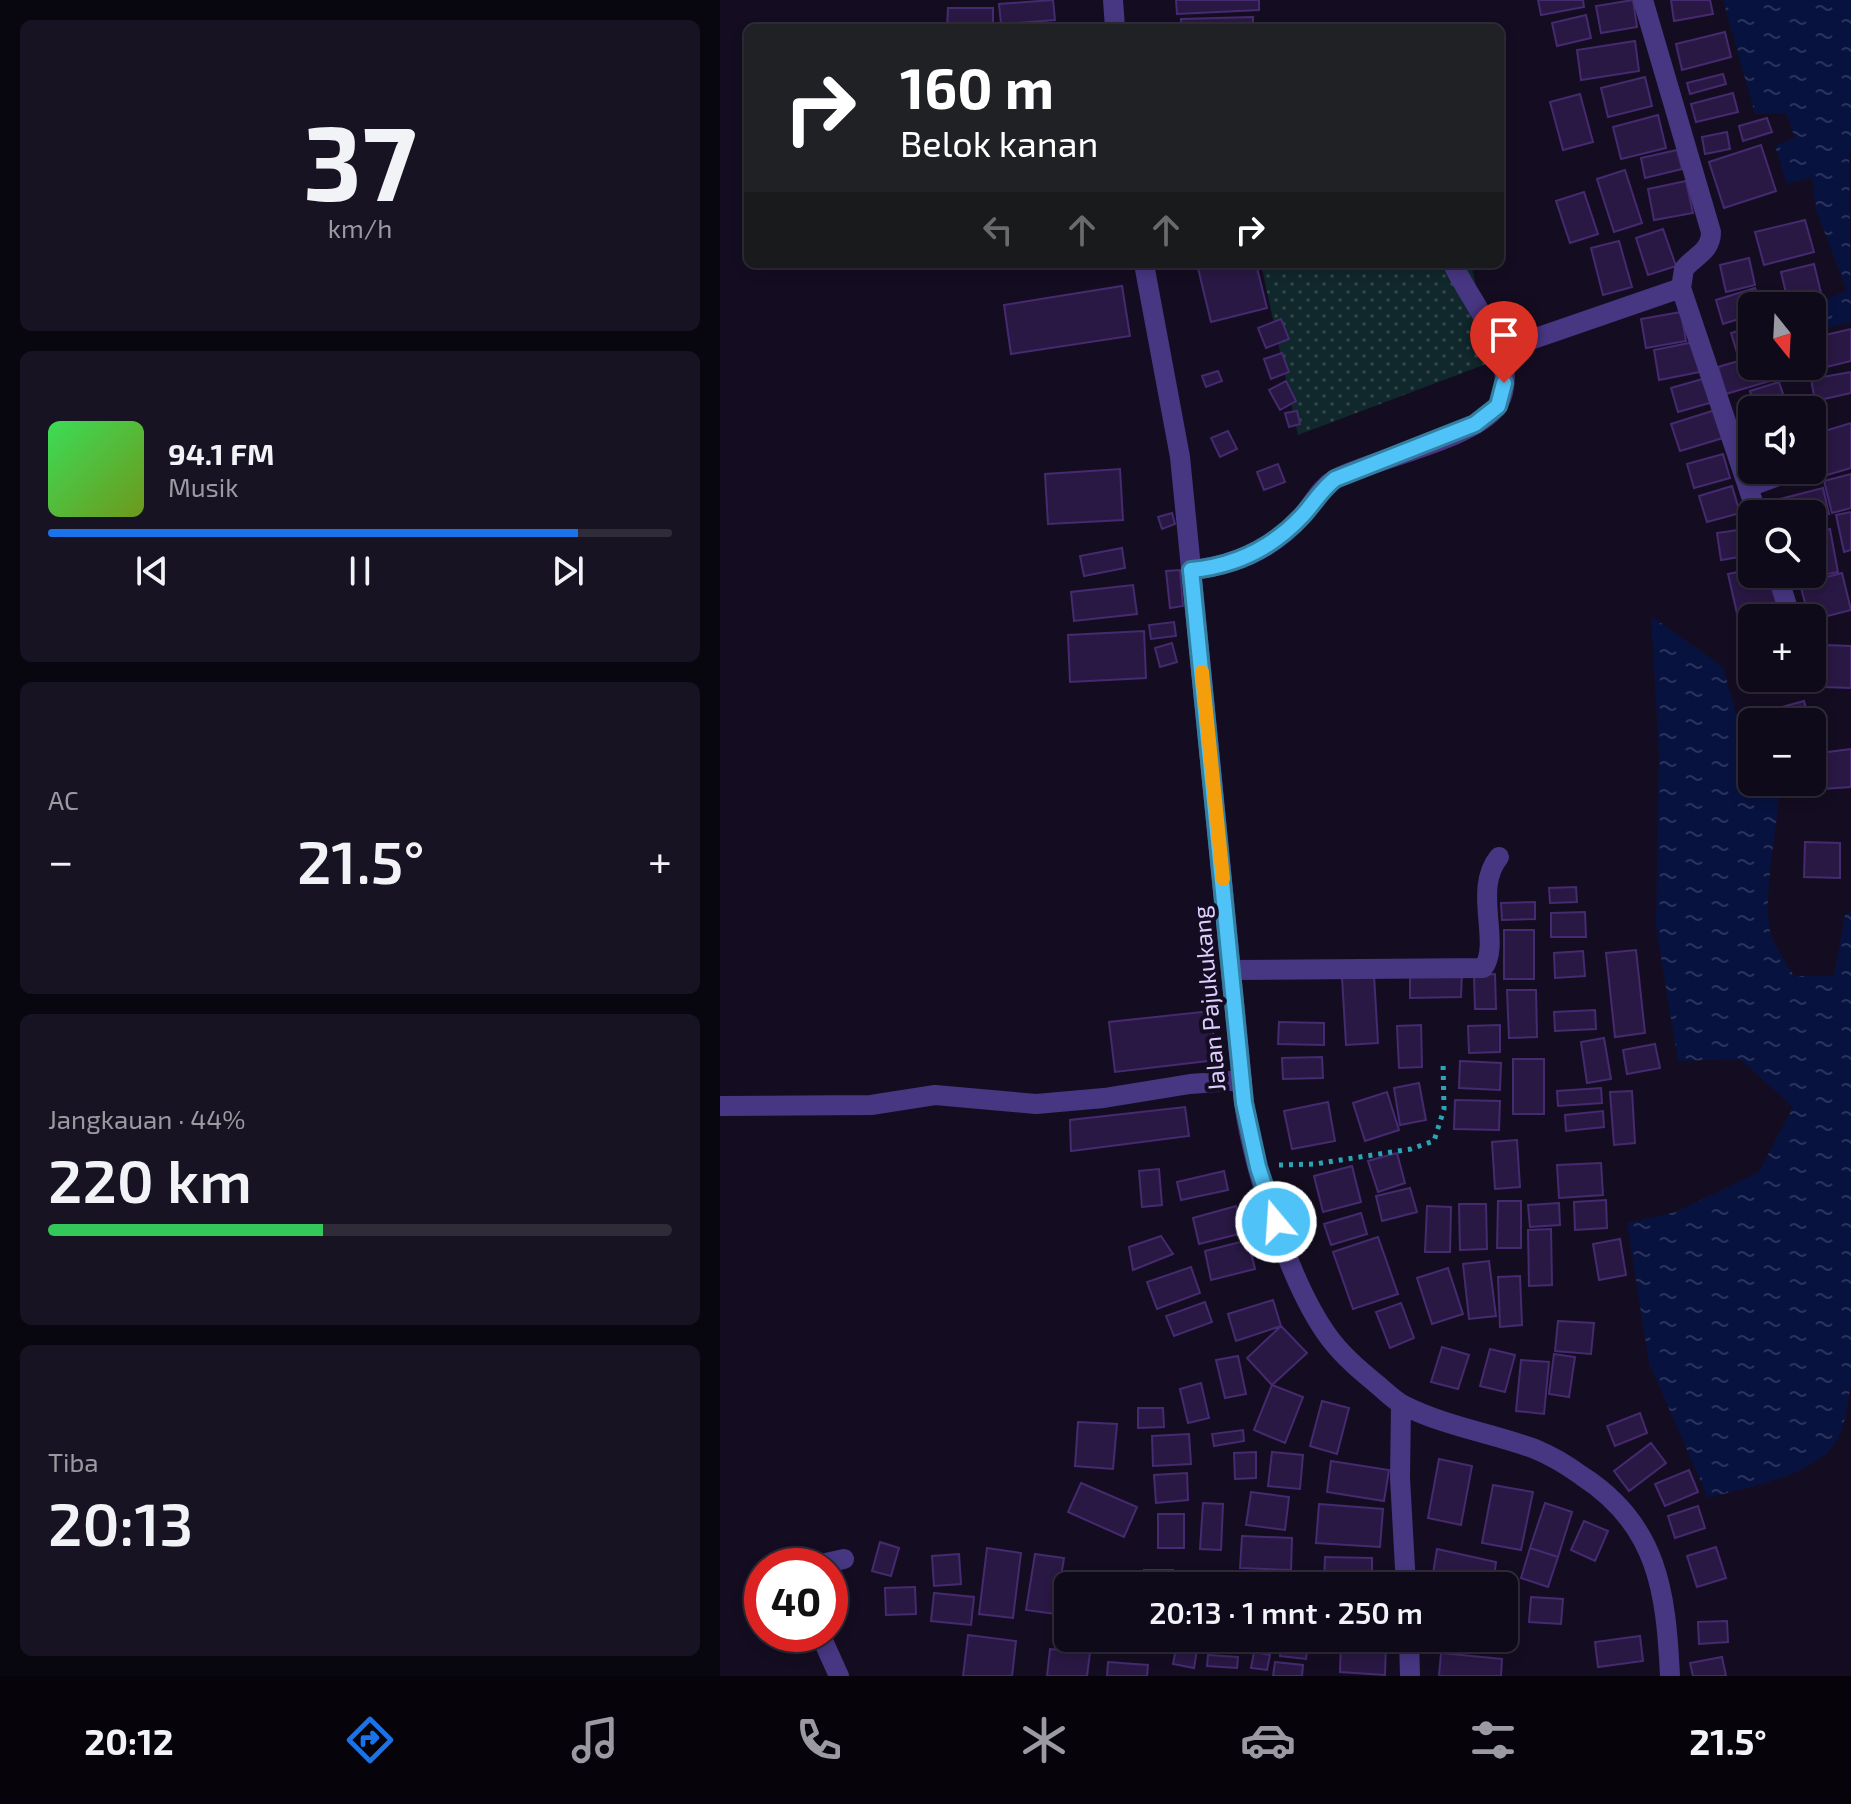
<!DOCTYPE html>
<html lang="id">
<head>
<meta charset="utf-8">
<style>
  body { margin:0; font-family:"Exo 2",sans-serif; background:#181322; color:#f1f3f6; height:100vh; display:flex; flex-direction:column; font-size:30px; white-space:nowrap }
  * { box-sizing:border-box; margin:0 }
  p { font-size:26px; color:#9b9aa2 }
  .icon { flex:none; width:44px; height:44px; fill:none; stroke:currentColor; stroke-width:2; stroke-linecap:round; stroke-linejoin:round }
  .map { position:relative; flex:1; overflow:hidden }
  .details { display:flex; flex-direction:column; gap:20px; padding:20px; background:#08060e; width:720px }
  .details>* { flex:none }
  .guide { position:absolute; left:24px; top:24px; width:760px; height:244px; border-radius:12px; box-shadow:0 4px 12px #0003,0 0 0 2px #2f2b38; background:#202124; color:#fff; overflow:hidden }
  .needle { width:52px; rotate:162deg }
  .buttons { position:absolute; left:1018px; top:292px; display:grid; gap:16px }
  .buttons a { display:grid; place-items:center; width:88px; height:88px; border-radius:12px; background:#0f0a19; box-shadow:0 4px 12px #0003,0 0 0 2px #2f2b38; font-size:40px }
  .speed { position:absolute; left:24px; top:1548px; display:flex; gap:16px; font-size:40px; font-weight:700; text-align:center }
  .speed>* { display:grid; place-content:center; width:104px; height:104px; border-radius:50%; background:#0f0a19; box-shadow:0 4px 12px #0003,0 0 0 2px #2f2b38; line-height:1 }
  .speed .limit { border:12px solid #d22; background:#fff; color:#111 }
  .pin { position:absolute; display:grid; place-items:center; width:68px; height:68px; color:#fff; margin:-82px -34px; border-radius:50% 50% 50% 0; rotate:-45deg; box-shadow:0 0 8px #0007 }
  .pin .icon { rotate:45deg }
  .me { position:absolute; width:88px; margin:-44px; rotate:342deg; stroke-linejoin:round; filter:drop-shadow(0 0 6px #0008) }
  .turn { display:flex; align-items:center; gap:28px; height:168px; padding:0 24px; font-size:36px }
  .turn .icon { width:104px; height:104px; stroke-width:2.5 }
  .turn b { display:block; font-size:56px; line-height:68px }
  .lanes { display:flex; align-items:center; height:76px; padding:0 24px; background:#0003; justify-content:center; gap:40px; direction:ltr }
  .lanes .off { opacity:.35 }
  .big { font-size:60px; font-weight:600; line-height:1.1 }
  .details .card { flex:1; display:flex; flex-direction:column; justify-content:center; gap:12px; min-width:0; padding:0 28px; border-radius:12px; background:#181322 }
  .details .dial { align-items:center; gap:0 }
  .dial b { font-size:104px; line-height:1 }
  .song { display:flex; align-items:center; gap:24px }
  .cover { width:96px; height:96px; border-radius:12px; background:linear-gradient(135deg,hsl(130 70% 55%),hsl(80 70% 35%)) }
  .played { height:8px; border-radius:4px; background:linear-gradient(90deg,#1a73e8 85%,#2f2b38 85%) }
  .keys { display:flex; justify-content:space-around; direction:ltr }
  .heat { display:flex; justify-content:space-between; align-items:center; font-size:44px; direction:ltr }
  .charge { height:12px; border-radius:6px; background:linear-gradient(90deg,#34c759 44%,#2f2b38 0) }
  .trip { position:absolute; left:334px; top:1572px; width:464px; height:80px; border-radius:12px; background:#0f0a19; box-shadow:0 4px 12px #0003,0 0 0 2px #2f2b38; font-weight:600; line-height:80px; text-align:center }
  .tabs { display:flex; height:128px; justify-content:space-around; align-items:center; background:#06040a; color:#9b9aa2 }
  .tabs .icon { width:56px; height:56px }
  .tabs .on { color:#1a73e8 }
  .tabs b { font-size:36px; color:#f1f3f6 }
  main { display:flex; flex:1; min-height:0 }
  .map>svg:first-child { display:block }
  .park { fill:url(#park-dots) }
  .water { fill:url(#water-ripples) }
  .building { fill:#291843; stroke:#452a6f; stroke-width:2 }
  .lines { fill:none; stroke-linecap:round; stroke-linejoin:round }
  .path { stroke:#2ba4b5; stroke-width:5; stroke-dasharray:4 6; stroke-linecap:butt }
  .minor { stroke:#473682; stroke-width:20 }
  .route-casing { stroke:#337fa1; stroke-width:20 }
  .route { stroke:#4fc3f7; stroke-width:14 }
  .slow { stroke:#f59e0b; stroke-width:14 }
  .labels { text-anchor:middle; dominant-baseline:central; stroke-width:8; stroke-linejoin:round; paint-order:stroke }
  .street-label { font-size:24px; fill:#dccdff; stroke:#140d21 }
</style>
</head>
<body>
<main>
<section class="details">
<div class="card dial"><b>37</b><p>km/h</p></div>
<div class="card">
<div class="song"><i class="cover"></i><div><b>94.1 FM</b><p>Musik</p></div></div>
<div class="played"></div>
<div class="keys"><svg class="icon" aria-label="previous" viewBox="0 0 24 24"><path d="M18 5L8 12l10 7zM5 5v14"/></svg><svg class="icon" aria-label="pause" viewBox="0 0 24 24"><path d="M8 5v14M16 5v14"/></svg><svg class="icon" aria-label="next" viewBox="0 0 24 24"><path d="M6 5l10 7-10 7zM19 5v14"/></svg></div>
</div>
<div class="card"><p>AC</p>
<div class="heat"><a>−</a><b class="big">21.5°</b><a>+</a></div>
</div>
<div class="card"><p>Jangkauan · 44%</p><b class="big">220 km</b><div class="charge"></div></div>
<div class="card"><p>Tiba</p><b class="big">20:13</b></div>
</section>
<div class="map">
<svg width="1131" height="1676" viewBox="0 0 1131 1676">
  <defs>
    <pattern id="park-dots" width="8" height="8" patternUnits="userSpaceOnUse" patternTransform="scale(2)"><rect width="8" height="8" fill="#10272b"/><path d="M2 2h.1M6 6h.1" fill="none" stroke="#32454b" stroke-width="1.8" stroke-linecap="round"/></pattern>
    <pattern id="water-ripples" width="26" height="14" patternUnits="userSpaceOnUse" patternTransform="scale(2)"><rect width="26" height="14" fill="#08123f"/><path d="M2 4q2-2 4 0t4 0M15 11q2-2 4 0t4 0" fill="none" stroke="#2b335c"/></pattern>
  </defs>
  <rect width="100%" height="100%" fill="#140d21"/>
  <!-- park -->
  <path class="park" d="M541 264H751L774 361 578 435Z"/>
  <!-- water -->
  <path class="water" d="M1003 0H1131V148L1129 150 1131 322 1092 331V306L1127 290 1096 210 1092 177 1067 184 1055 146 1075 138 1066 113 1035 114Z
    M931 616 1003 667 1024 742 1032 743V782H1060C1059 821 1040 906 1052 938 1058 951 1067 964 1074 976H1114L1125 915 1131 911V1385C1127 1402 1126 1426 1117 1440 1095 1477 1027 1487 988 1498L929 1363 907 1223 956 1212 1039 1172 1073 1107 1020 1059 958 1061 936 926 939 752Z"/>
  <!-- building -->
  <path class="building" d="M333 0 335 20 281 24 279 4Z
    M456 0H539V10L457 14Z
    M818 0H863L864 7 821 15Z
    M913 0 917 27 881 33 876 6Z
    M951 0H990L993 14 954 21Z
    M228 8H273V28H227Z
    M866 15 871 38 837 46 832 23Z
    M533 17V28H461V19Z
    M1005 32 1011 57 962 70 956 44Z
    M915 41 919 71 861 80 857 50Z
    M1003 74 1006 84 970 94 967 83Z
    M925 77 932 106 888 117 881 88Z
    M1013 93 1018 112 976 122 971 104Z
    M860 94 873 142 843 150 830 102Z
    M938 115 946 148 901 159 893 127Z
    M1047 118 1052 132 1023 141 1019 126Z
    M1007 132 1010 149 985 154 982 137Z
    M1041 145 1056 191 1004 208 989 162Z
    M957 150 962 169 925 178 921 158Z
    M905 170 922 223 894 232 877 179Z
    M966 181 973 213 934 220 928 189Z
    M864 192 878 234 850 243 836 201Z
    M1085 220 1094 252 1044 265 1035 232Z
    M943 229 956 266 928 275 916 238Z
    M899 241 912 287 883 295 871 248Z
    M1029 258 1035 285 1006 292 1000 265Z
    M477 264H536L547 308 491 322Z
    M1094 264 1102 297 1069 306 1061 272Z
    M402 286 410 336 291 354 284 305Z
    M1035 288 1041 306H1032V315L1003 324 996 300Z
    M961 312 966 341 926 348 921 319Z
    M561 319 569 339 546 348 538 328Z
    M1032 327V351L1018 356 1011 333Z
    M1131 329V361L1090 371 1092 338Z
    M974 342 980 372 939 380 934 350Z
    M562 353 569 372 551 379 544 359Z
    M1032 357V366H1064L1067 376 1006 394 998 367Z
    M498 371 502 381 486 387 482 376Z
    M1131 372V393L1095 401 1091 379Z
    M986 378 993 402 958 412 951 388Z
    M566 381 576 401 560 410 549 390Z
    M1059 382 1068 409 1036 410 1030 391Z
    M995 410 1003 438 960 451 951 424Z
    M577 411 580 424 569 427 565 413Z
    M1131 423V468L1107 475 1095 434Z
    M508 431 517 449 500 457 491 438Z
    M1003 454 1010 478 974 488 967 464Z
    M558 464 565 482 544 490 537 472Z
    M400 469 403 520 328 524 325 474Z
    M1131 474V508L1112 513 1104 481Z
    M1012 486 1020 513 987 522 979 496Z
    M1103 488 1109 514 1092 518V514H1063L1060 499Z
    M1131 512V550L1124 552 1116 515Z
    M452 513 455 524 442 529 438 517Z
    M1032 528V555L1001 560 997 533Z
    M1110 529 1118 572 1080 579 1079 574H1092V533Z
    M402 548 405 568 364 576 360 556Z
    M1032 569V574H1051L1060 613 1019 622 1008 574Z
    M460 570 463 606 450 608 446 571Z
    M1122 573 1131 610 1092 620 1089 618 1080 584Z
    M413 585 417 614 354 621 351 592Z
    M454 622 456 636 431 639 429 625Z
    M424 631 426 678 350 682 348 635Z
    M452 643 457 662 440 667 435 648Z
    M1105 645 1131 646V688L1104 687Z
    M1084 701 1090 722H1050L1047 711Z
    M1131 749V787L1089 790 1088 782H1092V754Z
    M1085 842 1120 843V878L1084 877Z
    M856 887 857 902 830 903 829 888Z
    M815 902V919L782 920 781 903Z
    M865 912 866 937H831V913Z
    M784 930H814V979H784Z
    M916 950 925 1033 895 1037 886 953Z
    M863 951 865 976 835 978 834 953Z
    M742 971 741 997 690 998V972Z
    M775 974 776 1009H755L754 975Z
    M654 975 658 1043 626 1045 622 977Z
    M787 990H816L817 1037 789 1038Z
    M875 1010 876 1029 835 1031 834 1012Z
    M491 1011 496 1060 395 1072 389 1022Z
    M559 1022 604 1023V1045L558 1044Z
    M701 1025 702 1067 679 1068 677 1026Z
    M780 1025V1052L749 1053 748 1026Z
    M884 1038 891 1079 867 1083 861 1042Z
    M935 1044 940 1068 907 1074 903 1050Z
    M602 1057 603 1078 563 1079 562 1058Z
    M793 1059H824V1114H793Z
    M740 1061 781 1063 780 1090 739 1088Z
    M699 1083 706 1120 680 1125 674 1088Z
    M881 1088 882 1103 838 1106 837 1091Z
    M912 1091 915 1143 894 1145 890 1092Z
    M667 1092 679 1130 645 1141 633 1103Z
    M735 1100 780 1101 779 1130 734 1129Z
    M608 1102 615 1141 572 1149 564 1111Z
    M465 1107 469 1136 351 1151 350 1120Z
    M883 1111 884 1127 846 1131 845 1115Z
    M797 1140 800 1187 775 1189 772 1142Z
    M677 1153 685 1183 658 1192 648 1161Z
    M881 1163 883 1195 839 1198 837 1165Z
    M632 1166 641 1202 603 1212 594 1176Z
    M439 1169 442 1205 422 1207 419 1171Z
    M504 1171 508 1190 461 1200 457 1182Z
    M690 1188 697 1212 662 1221 656 1196Z
    M886 1200 887 1228 855 1230 854 1202Z
    M778 1201H801V1248H777Z
    M839 1203 840 1225 810 1227 808 1205Z
    M739 1204H766L767 1249 740 1250Z
    M516 1206 523 1233 479 1244 473 1218Z
    M707 1206 731 1207 730 1252H705Z
    M641 1213 647 1234 611 1245 604 1224Z
    M831 1229 832 1285 809 1286 808 1230Z
    M441 1236 453 1254 413 1270 409 1247Z
    M658 1237 678 1294 633 1309 613 1252Z
    M900 1239 906 1275 879 1280 873 1244Z
    M528 1240 535 1269 491 1280 485 1251Z
    M769 1261 776 1316 749 1319 743 1264Z
    M471 1267 480 1293 437 1309 427 1282Z
    M728 1268 743 1314 712 1324 697 1278Z
    M800 1276 802 1325 780 1327 778 1277Z
    M553 1300 561 1326 516 1341 508 1314Z
    M485 1302 492 1322 454 1336 446 1316Z
    M681 1303 694 1338 670 1348 656 1312Z
    M838 1321 874 1323 871 1354 835 1351Z
    M561 1326 587 1353 552 1385 527 1358Z
    M722 1347 749 1355 738 1389 711 1382Z
    M770 1349 795 1355 785 1392 760 1386Z
    M834 1354 855 1357 849 1397 829 1394Z
    M518 1356 526 1394 505 1398 496 1360Z
    M801 1360 829 1362 824 1414 796 1411Z
    M481 1383 489 1418 468 1423 460 1389Z
    M552 1385 583 1397 565 1443 534 1430Z
    M602 1401 629 1408 617 1454 590 1446Z
    M418 1408H443L444 1427 418 1428Z
    M920 1413 927 1433 895 1446 887 1426Z
    M358 1422 397 1424 393 1469 355 1466Z
    M523 1430 524 1441 494 1446 492 1434Z
    M469 1434 471 1464 433 1466 432 1436Z
    M931 1443 946 1463 909 1491 894 1471Z
    M536 1452V1478L515 1479 514 1453Z
    M552 1452 583 1455 580 1489 548 1486Z
    M719 1459 752 1466 741 1525 708 1518Z
    M611 1461 669 1470 664 1501 607 1492Z
    M969 1470 978 1492 945 1506 935 1484Z
    M467 1473 468 1500 436 1503 434 1475Z
    M361 1483 417 1507 404 1537 348 1512Z
    M773 1485 813 1492 801 1550 762 1543Z
    M531 1492 569 1497 565 1530 526 1525Z
    M483 1503 503 1504 501 1550 480 1549Z
    M825 1503 852 1512 838 1557 810 1548Z
    M599 1504 663 1509 660 1547 596 1543Z
    M978 1506 985 1528 955 1538 948 1516Z
    M438 1514H464V1548H438Z
    M864 1521 888 1531 875 1561 851 1550Z
    M522 1536 572 1538 571 1570 520 1568Z
    M160 1542 179 1548 171 1576 152 1571Z
    M996 1547 1006 1578 977 1587 967 1556Z
    M267 1548 301 1553 293 1618 259 1614Z
    M810 1548 838 1557 828 1587 801 1578Z
    M717 1549 776 1562 773 1586H711Z
    M239 1554 241 1584 214 1586 212 1556Z
    M315 1554 344 1558 335 1614 306 1610Z
    M605 1557 652 1558V1586H604Z
    M424 1570H453V1586H424Z
    M472 1574 491 1578 489 1586H469Z
    M407 1581 408 1586H362V1582Z
    M195 1587 196 1614 166 1615 165 1588Z
    M214 1593 254 1597 251 1625 211 1621Z
    M811 1597 843 1599 841 1624 809 1622Z
    M1007 1621 1008 1642 979 1644 978 1622Z
    M248 1635 296 1641 292 1676H243Z
    M920 1636 923 1661 878 1667 875 1642Z
    M416 1638H440L439 1648 415 1646Z
    M458 1638H479L474 1668 453 1664Z
    M496 1638H519L516 1651 494 1647Z
    M527 1638H558V1646H526Z
    M562 1638H589L586 1659 560 1656Z
    M621 1640 666 1642 665 1675 620 1672Z
    M330 1649 370 1653 367 1676H327Z
    M534 1652 550 1655 547 1670 531 1668Z
    M721 1653 782 1659 781 1676H719Z
    M488 1655 518 1657 517 1668 487 1666Z
    M1002 1657 1006 1676H973L970 1663Z
    M388 1662 428 1665 427 1676H387Z
    M555 1662 583 1665 582 1676H553Z"/>
  <g class="lines">
    <!-- path -->
    <path class="path" d="M559 1165 595 1164 691 1149 714 1141 724 1109 723 1061"/>
    <!-- minor -->
    <path class="minor" d="M393 0 395 28
      M923 0 991 232C991 252 974 256 964 269L961 288 1028 487 1075 470
      M424 264 460 457 524 1103C533 1168 571 1288 611 1340 625 1358 642 1372 659 1386 666 1392 674 1400 683 1405 724 1426 771 1433 815 1449 832 1456 847 1465 862 1476 938 1525 946 1592 950 1676
      M781 350 961 288
      M1028 487 1037 514
      M471 570C515 566 553 549 583 515 594 502 600 488 615 479 651 459 762 438 779 403 802 358 750 303 733 264
      M1057 574 1071 618
      M512 970 763 968C782 944 752 889 779 857
      M0 1106 151 1105 215 1095 316 1104 384 1098 470 1084 522 1080
      M681 1404 680 1478 686 1586
      M92 1566 124 1559
      M100 1634 119 1676
      M689 1638 690 1676"/>
  </g>
  <g class="lines">
    <!-- route casing -->
    <g class="route-casing">
      <path id="route" d="M556 1222 538 1167 524 1103 471 570C514 566 552 548 582 516 594 503 601 490 615 479L755 424 778 406 784 383"/>
    </g>
    <!-- route -->
    <use href="#route" class="route"/>
    <!-- slow -->
    <path class="slow" d="M482 672 503 879"/>
  </g>
  <g class="labels">
    <!-- street labels -->
    <g class="street-label">
      <text transform="translate(488 999) rotate(-95)">Jalan Pajukukang</text>
    </g>
  </g>
</svg>
<div class="buttons">
<a><svg class="needle" viewBox="-14 -14 28 28"><path d="M0-13l5 13h-10z" fill="#e53935"/><path d="M0 13l5-13h-10z" fill="#9b9aa2"/></svg></a>
<a><svg class="icon" aria-label="sound" viewBox="0 0 24 24"><path d="M4 9h4l5-4v14l-5-4H4zM17 9q2 3 0 6"/></svg></a>
<a><svg class="icon" aria-label="search" viewBox="0 0 24 24"><circle cx="10" cy="10" r="6"/><path d="M15 15l6 6"/></svg></a>
<a>+</a>
<a>−</a>
</div>
<div class="speed"><div class="limit">40</div></div>
<div class="pin" style="left:784px;top:383px;background:#d93025"><svg class="icon" aria-label="arrive" viewBox="0 0 24 24"><path d="M6 21V4h12l-3 4 3 4H6"/></svg></div>
<svg class="me" style="left:556px;top:1222px" viewBox="-20 -20 40 40"><circle r="17" fill="#4fc3f7" stroke="#fff" stroke-width="3"/><path d="M0-11L8 9 0 5-8 9z" fill="#fff"/></svg>
<div class="trip">20:13 · 1 mnt · 250 m</div>
<div class="guide">
<div class="turn"><svg class="icon" aria-label="right" viewBox="0 0 24 24"><path d="M7 20v-9h11M14 6l5 5-5 5"/></svg><div><b>160 m</b>Belok kanan</div></div>
<div class="lanes"><svg class="icon off" aria-label="left" viewBox="0 0 24 24"><path d="M17 20v-9H6M10 6l-5 5 5 5"/></svg><svg class="icon off" aria-label="ahead" viewBox="0 0 24 24"><path d="M12 20V5M6 11l6-6 6 6"/></svg><svg class="icon off" aria-label="ahead" viewBox="0 0 24 24"><path d="M12 20V5M6 11l6-6 6 6"/></svg><svg class="icon" aria-label="right" viewBox="0 0 24 24"><path d="M7 20v-9h11M14 6l5 5-5 5"/></svg></div>
</div>
</div>
</main>
<nav class="tabs">
<b>20:12</b>
<svg class="icon on" aria-label="directions" viewBox="0 0 24 24"><path d="M12 3l9 9-9 9-9-9zM9 14v-3h6M13 9l2 2-2 2"/></svg>
<svg class="icon" aria-label="music" viewBox="0 0 24 24"><path d="M9 18V5l10-2v13"/><circle cx="6" cy="18" r="3"/><circle cx="16" cy="16" r="3"/></svg>
<svg class="icon" aria-label="phone" viewBox="0 0 24 24"><path d="M5 4h4l2 5-3 2q2 4 5 5l2-3 5 2v4C11 20 4 13 5 4z"/></svg>
<svg class="icon" aria-label="climate" viewBox="0 0 24 24"><path d="M12 3v18M4 7l16 10M4 17L20 7"/></svg>
<svg class="icon" aria-label="car" viewBox="0 0 24 24"><path d="M5 17H2v-5l4-1 3-4h7l3 4 3 1v5h-3M9 17h6M6 11h13"/><circle cx="7" cy="17" r="2"/><circle cx="17" cy="17" r="2"/></svg>
<svg class="icon" aria-label="filters" viewBox="0 0 24 24"><path d="M4 7h16M4 17h16"/><circle cx="9" cy="7" r="2"/><circle cx="15" cy="17" r="2"/></svg>
<b>21.5°</b>
</nav>
</body>
</html>
